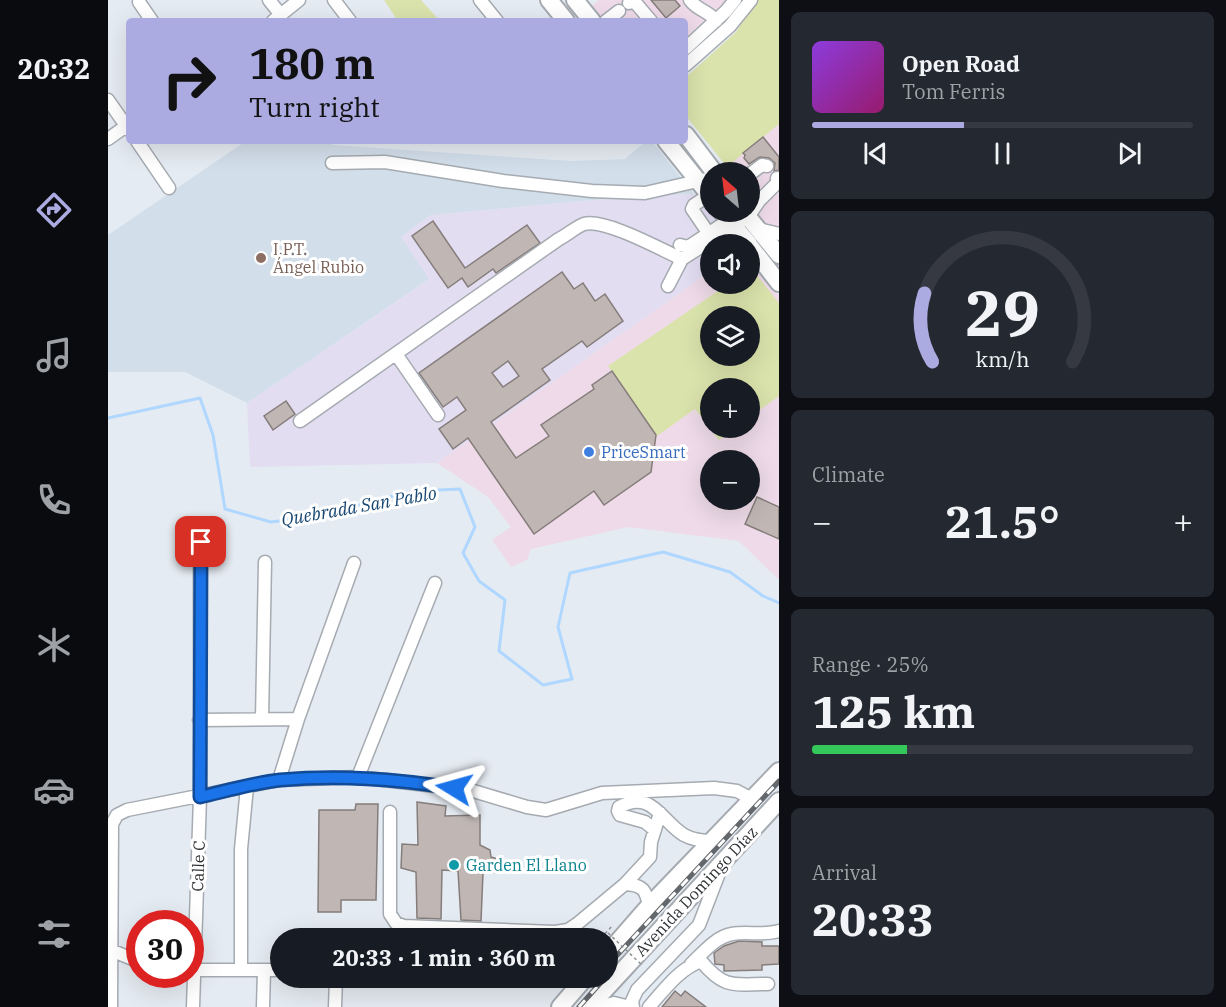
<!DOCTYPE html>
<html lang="en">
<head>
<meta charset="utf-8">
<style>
  body { margin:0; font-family:"IBM Plex Serif",serif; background:#242831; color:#f1f3f6; height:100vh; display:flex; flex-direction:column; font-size:22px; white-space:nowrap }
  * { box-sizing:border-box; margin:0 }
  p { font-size:20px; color:#9ea1a6 }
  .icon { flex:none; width:33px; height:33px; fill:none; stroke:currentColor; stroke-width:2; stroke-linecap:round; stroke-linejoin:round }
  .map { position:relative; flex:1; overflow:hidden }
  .details { display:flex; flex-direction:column; gap:12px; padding:12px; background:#0d0f14; width:447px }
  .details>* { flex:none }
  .top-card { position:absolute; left:18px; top:18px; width:562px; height:126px; border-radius:6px; box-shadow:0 6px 24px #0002; background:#ababe2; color:#111; overflow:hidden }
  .needle { width:39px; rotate:332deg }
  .controls { position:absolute; left:592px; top:162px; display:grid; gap:12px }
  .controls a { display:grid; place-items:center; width:60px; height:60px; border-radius:50%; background:#171b24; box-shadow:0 6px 24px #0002; font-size:30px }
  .speed { position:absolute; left:18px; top:910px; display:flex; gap:12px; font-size:30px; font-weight:700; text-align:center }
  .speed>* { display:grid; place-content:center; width:78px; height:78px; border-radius:50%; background:#171b24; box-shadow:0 6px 24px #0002; line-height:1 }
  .speed .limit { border:9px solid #d22; background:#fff; color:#111 }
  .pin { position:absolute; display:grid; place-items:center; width:51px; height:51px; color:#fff; margin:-26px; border-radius:12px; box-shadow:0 3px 9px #0006 }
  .me { position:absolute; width:66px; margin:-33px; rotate:278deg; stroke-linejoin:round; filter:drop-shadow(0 0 4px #0008) }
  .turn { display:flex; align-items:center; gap:21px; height:126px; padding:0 24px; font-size:27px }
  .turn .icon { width:78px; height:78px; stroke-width:2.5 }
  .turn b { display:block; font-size:42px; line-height:51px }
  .big { font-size:45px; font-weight:700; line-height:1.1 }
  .details .tile { flex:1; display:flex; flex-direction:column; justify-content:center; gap:9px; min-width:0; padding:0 21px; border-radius:9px; background:#242831 }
  .details .dial { align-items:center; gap:0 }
  .dial svg { height:156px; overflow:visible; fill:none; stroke:#363941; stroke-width:7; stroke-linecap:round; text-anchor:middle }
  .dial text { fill:#f1f3f6; stroke:none }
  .song { display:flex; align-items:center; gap:18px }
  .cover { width:72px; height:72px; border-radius:9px; background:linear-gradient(135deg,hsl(270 70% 55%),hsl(320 70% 35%)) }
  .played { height:6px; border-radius:3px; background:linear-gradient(90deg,#ababe2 40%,#363941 40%) }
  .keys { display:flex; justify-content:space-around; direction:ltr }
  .heat { display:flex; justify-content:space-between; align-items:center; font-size:33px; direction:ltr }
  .charge { height:9px; border-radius:4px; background:linear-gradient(90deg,#34c759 25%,#363941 0) }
  .trip { position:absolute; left:162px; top:928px; width:348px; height:60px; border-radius:30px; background:#171b24; box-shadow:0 6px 24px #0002; font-weight:700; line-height:60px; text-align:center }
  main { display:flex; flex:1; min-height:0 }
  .menu { display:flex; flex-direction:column; width:108px; justify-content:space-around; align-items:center; background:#090b0e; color:#9ea1a6 }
  .menu .icon { width:42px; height:42px }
  .menu .selected { color:#ababe2 }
  .menu b { font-size:27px; color:#f1f3f6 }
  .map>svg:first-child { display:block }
  .commercial { fill:#eedae8; fill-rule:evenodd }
  .industrial { fill:#e3ddf2 }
  .built { fill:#d2deea }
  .green { fill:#dbe3ac; fill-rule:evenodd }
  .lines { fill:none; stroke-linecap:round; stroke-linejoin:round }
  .stream { stroke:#afd7ff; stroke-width:3 }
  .building { fill:#c0b7b5; stroke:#857d7b; stroke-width:1.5; fill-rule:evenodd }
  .minor-casing { stroke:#a5abb1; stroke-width:15 }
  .major-casing { stroke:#a5abb1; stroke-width:20 }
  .path { stroke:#8e9297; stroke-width:1.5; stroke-dasharray:3 3; stroke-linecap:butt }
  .minor { stroke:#fff; stroke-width:12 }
  .major { stroke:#fff; stroke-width:16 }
  .rail-casing { stroke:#64686c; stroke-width:5 }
  .rail { stroke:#fff; stroke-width:3; stroke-dasharray:9; stroke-linecap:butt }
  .path-bridge { stroke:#8e9297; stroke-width:1.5; stroke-dasharray:3 3; stroke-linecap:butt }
  .route-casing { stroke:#114b97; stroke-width:15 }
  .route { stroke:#1a73e8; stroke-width:10 }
  .education-dot { fill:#8d6e63; stroke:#fff; stroke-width:2 }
  .shop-dot { fill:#3f7fe0; stroke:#fff; stroke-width:2 }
  .culture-dot { fill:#0f9aa8; stroke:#fff; stroke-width:2 }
  .labels { text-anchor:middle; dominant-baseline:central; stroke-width:6; stroke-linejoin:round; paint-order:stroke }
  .education-label { font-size:16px; fill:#785e54; stroke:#fff; text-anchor:start }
  .shop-label { font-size:16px; fill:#366cbe; stroke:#fff; text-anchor:start }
  .culture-label { font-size:16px; fill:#0d838f; stroke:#fff; text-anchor:start }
  .street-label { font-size:16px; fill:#2f3234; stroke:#fff }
  .water-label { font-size:18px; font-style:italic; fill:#184772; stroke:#fff }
</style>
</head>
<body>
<main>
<nav class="menu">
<b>20:32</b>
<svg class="icon selected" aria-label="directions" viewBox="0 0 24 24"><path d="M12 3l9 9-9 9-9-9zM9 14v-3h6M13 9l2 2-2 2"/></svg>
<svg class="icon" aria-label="music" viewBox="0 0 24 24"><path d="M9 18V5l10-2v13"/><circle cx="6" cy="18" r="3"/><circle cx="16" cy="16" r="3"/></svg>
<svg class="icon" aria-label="phone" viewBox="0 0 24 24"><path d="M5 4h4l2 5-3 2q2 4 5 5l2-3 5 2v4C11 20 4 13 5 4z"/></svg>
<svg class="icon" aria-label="climate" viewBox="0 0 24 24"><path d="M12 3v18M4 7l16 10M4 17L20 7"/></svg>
<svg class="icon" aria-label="car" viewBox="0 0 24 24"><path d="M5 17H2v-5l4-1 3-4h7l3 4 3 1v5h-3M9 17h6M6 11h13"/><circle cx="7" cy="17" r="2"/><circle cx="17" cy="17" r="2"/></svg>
<svg class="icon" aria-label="filters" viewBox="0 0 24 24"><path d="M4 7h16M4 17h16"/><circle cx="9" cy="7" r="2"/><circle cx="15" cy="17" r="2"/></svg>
</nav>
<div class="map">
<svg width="671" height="1007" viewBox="0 0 671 1007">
  <rect width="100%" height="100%" fill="#e5ebf2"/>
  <!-- commercial -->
  <path class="commercial" d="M491 0H618L597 25 578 42V21H496L483 7Z
    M671 124V244L642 206V172H618L616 169Z
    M642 261 671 295V580L631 541 520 527 423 549 419 560 403 567 384 540 403 527 380 497 329 463 603 271V284H642ZM603 316H642V356H603ZM603 388H642V428H603ZM603 460H642V500H603Z"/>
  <!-- industrial -->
  <path class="industrial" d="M586 194 629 244H603V271L329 463 142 467 139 403 320 280 293 237 322 215 496 199Z"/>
  <!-- built -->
  <path class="built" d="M138 141H222L225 145 463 161 517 159 538 141H544L586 194 496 199 322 215 293 237 321 279 139 403 77 372H0V235Z"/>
  <!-- green -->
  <path class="green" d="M276 0H313L332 21H290Z
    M649 0H671V124L619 167 578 116V77L628 32Z
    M643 268 671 303V396L642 417V388H603V428H628L611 440 587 409 549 436 500 366 620 284H642ZM603 316H642V356H603Z"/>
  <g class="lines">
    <!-- stream -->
    <path class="stream" d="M0 418 92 398 105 435 117 509 163 522 212 516 271 499 310 491 352 489 367 527 355 553 371 581 397 600 391 651 435 685 464 679 450 627 462 573 555 552 622 572 655 596 671 603"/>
  </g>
  <!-- building -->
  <path class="building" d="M543 0H567L572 6 558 18Z
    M655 137 671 157V170L666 171 667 163 661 158 652 157 641 164 636 158 637 155 635 153Z
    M325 221 357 268 419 225 432 243 388 273 385 269 360 287 354 278 340 288 304 236Z
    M454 272 466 289 475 283 487 301 497 294 515 321 479 347 474 341 434 369 442 380 383 422 408 458 441 436 433 425 486 389 484 385 504 371 548 435 543 472 496 505 486 491 426 534 360 438 345 449 331 429 358 410 349 397 335 407 311 373ZM400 361 411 376 395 387 384 373Z
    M178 401 187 414 165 430 156 416Z
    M649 497 671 507V539L637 524Z
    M309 802 338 806 337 816 372 815V845L382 850 383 857 399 862 397 872 375 873 373 921 353 920 350 871 334 870 333 919 309 918 308 872 293 868 294 844 310 845Z
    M248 804H270L268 900H233V912H210L211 810H247Z
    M631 941 654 942V946H671V964L654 965V970L616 971V965L607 964 606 953 616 946Z
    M567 991 573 996 577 991 598 1007H554Z"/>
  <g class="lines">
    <!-- minor casing -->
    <g class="minor-casing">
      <path id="minor" d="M161 0 173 15
        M226 0 242 21
        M372 0 389 21
        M582 0C590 11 600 10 608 21
        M31 2 44 21
        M521 3 526 1 543 21
        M165 21 191 0
        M498 21 511 11
        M578 48 618 11 627 0
        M578 65 622 26 643 0
        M0 100 21 130
        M0 139 21 124
        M29 141 61 188
        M224 163 277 162 395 181 484 191 537 193 603 178
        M642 174 654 165 659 166
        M650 229 671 234
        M601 234 584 209 586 205 601 195
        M572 245 580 247 621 220
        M560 286 574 259
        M288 354 330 415
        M192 421 451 239C459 235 468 227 476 224 496 218 554 250 574 259L640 217 651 201 669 183V178
        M154 719 157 562
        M91 720 190 719
        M250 777 327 583
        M171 780 190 719 246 563
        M282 812V914L288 923 296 926 447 932 460 930 469 924 517 884 542 857 543 842 552 813
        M547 830 537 822 512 815 510 811 511 807C544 789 553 821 576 835 585 840 595 841 605 841
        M517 884C535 885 538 890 541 906
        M0 949 32 962
        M583 964C595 953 607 937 624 934 640 931 654 936 671 931
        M82 970H172
        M133 970V849L139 787
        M3 1007 4 824 9 815 19 810 171 780 250 777 362 790 419 807 438 810 494 793 606 788 629 791 644 799
        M85 1007 92 797V542
        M155 1007 156 970
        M227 1007 228 978
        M493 1007 506 1003 522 1007
        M525 1007 524 1001 529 990 591 925 613 868
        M541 1007C556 990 571 969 593 961 617 990 626 984 660 984"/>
    </g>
    <!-- major casing -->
    <g class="major-casing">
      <path id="major" d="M441 0 458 21
        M467 0 484 21
        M578 135 606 172
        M558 141 603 197
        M614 212 641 244
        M636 212 671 255
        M642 246 671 283
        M500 953 541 906 671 771
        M452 1007 477 978
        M481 1007 671 801"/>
    </g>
    <!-- path -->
    <path class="path" d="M495 938 494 937 504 926"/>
    <!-- minor -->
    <use href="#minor" class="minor"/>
    <!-- major -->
    <use href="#major" class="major"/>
    <!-- rail casing -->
    <g class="rail-casing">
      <path id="rail" d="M500 965 671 781
        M471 1007 497 978"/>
    </g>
    <!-- rail -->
    <use href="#rail" class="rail"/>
    <!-- path-bridge -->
    <path class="path-bridge" d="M500 933 534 965"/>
  </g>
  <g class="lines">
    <!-- route casing -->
    <g class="route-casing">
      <path id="route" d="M93 542 92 797C118 791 145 783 172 780 232 775 286 779 346 788"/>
    </g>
    <!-- route -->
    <use href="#route" class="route"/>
  </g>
  <!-- markers -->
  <circle class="education-dot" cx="153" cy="258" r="6"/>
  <circle class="shop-dot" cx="481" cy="452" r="6"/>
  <circle class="culture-dot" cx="346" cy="865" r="6"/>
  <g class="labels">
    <!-- education labels -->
    <g class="education-label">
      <text x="165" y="249">I.P.T.<tspan x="165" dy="18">Ángel Rubio</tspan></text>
    </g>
    <!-- shop labels -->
    <g class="shop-label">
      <text x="493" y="452">PriceSmart</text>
    </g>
    <!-- culture labels -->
    <g class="culture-label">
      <text x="358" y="865">Garden El Llano</text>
    </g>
    <!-- street labels -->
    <g class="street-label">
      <text transform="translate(90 866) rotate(-88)">Calle C</text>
      <text transform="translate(588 891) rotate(-47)">Avenida Domingo Díaz</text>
    </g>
    <!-- water labels -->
    <g class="water-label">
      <text transform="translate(251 506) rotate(-10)">Quebrada San Pablo</text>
    </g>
  </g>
</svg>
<div class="controls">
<a><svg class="needle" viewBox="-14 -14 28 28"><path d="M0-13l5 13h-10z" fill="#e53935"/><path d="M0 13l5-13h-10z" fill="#9ea1a6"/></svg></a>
<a><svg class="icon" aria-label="sound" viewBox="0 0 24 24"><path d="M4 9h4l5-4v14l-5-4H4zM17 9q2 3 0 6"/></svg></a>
<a><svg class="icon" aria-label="layers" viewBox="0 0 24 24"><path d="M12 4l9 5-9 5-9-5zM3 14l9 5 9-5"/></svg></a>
<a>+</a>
<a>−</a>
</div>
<div class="speed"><div class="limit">30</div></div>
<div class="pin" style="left:93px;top:542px;background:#d93025"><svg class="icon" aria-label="arrive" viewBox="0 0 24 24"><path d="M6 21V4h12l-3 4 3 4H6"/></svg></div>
<svg class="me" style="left:346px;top:788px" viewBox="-20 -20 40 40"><path d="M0-17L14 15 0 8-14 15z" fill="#1a73e8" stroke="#fff" stroke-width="4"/></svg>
<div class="trip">20:33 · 1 min · 360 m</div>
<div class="top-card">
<div class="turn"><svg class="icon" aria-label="right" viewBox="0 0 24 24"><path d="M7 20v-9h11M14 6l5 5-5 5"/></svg><div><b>180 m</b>Turn right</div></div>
</div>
</div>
<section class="details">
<div class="tile">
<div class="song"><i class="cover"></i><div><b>Open Road</b><p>Tom Ferris</p></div></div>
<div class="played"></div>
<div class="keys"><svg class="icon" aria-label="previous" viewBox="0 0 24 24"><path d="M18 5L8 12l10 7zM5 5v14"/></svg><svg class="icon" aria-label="pause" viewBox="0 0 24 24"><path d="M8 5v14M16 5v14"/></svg><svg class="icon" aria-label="next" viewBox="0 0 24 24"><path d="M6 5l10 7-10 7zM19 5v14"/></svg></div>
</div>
<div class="tile dial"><svg viewBox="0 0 100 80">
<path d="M14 69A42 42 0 1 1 86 69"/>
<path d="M14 69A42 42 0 0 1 10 34" stroke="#ababe2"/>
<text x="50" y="56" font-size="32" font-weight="700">29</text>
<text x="50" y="72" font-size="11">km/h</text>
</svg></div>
<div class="tile"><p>Climate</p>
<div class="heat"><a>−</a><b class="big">21.5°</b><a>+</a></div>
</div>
<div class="tile"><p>Range · 25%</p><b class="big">125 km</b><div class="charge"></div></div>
<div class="tile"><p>Arrival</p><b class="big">20:33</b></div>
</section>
</main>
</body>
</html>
